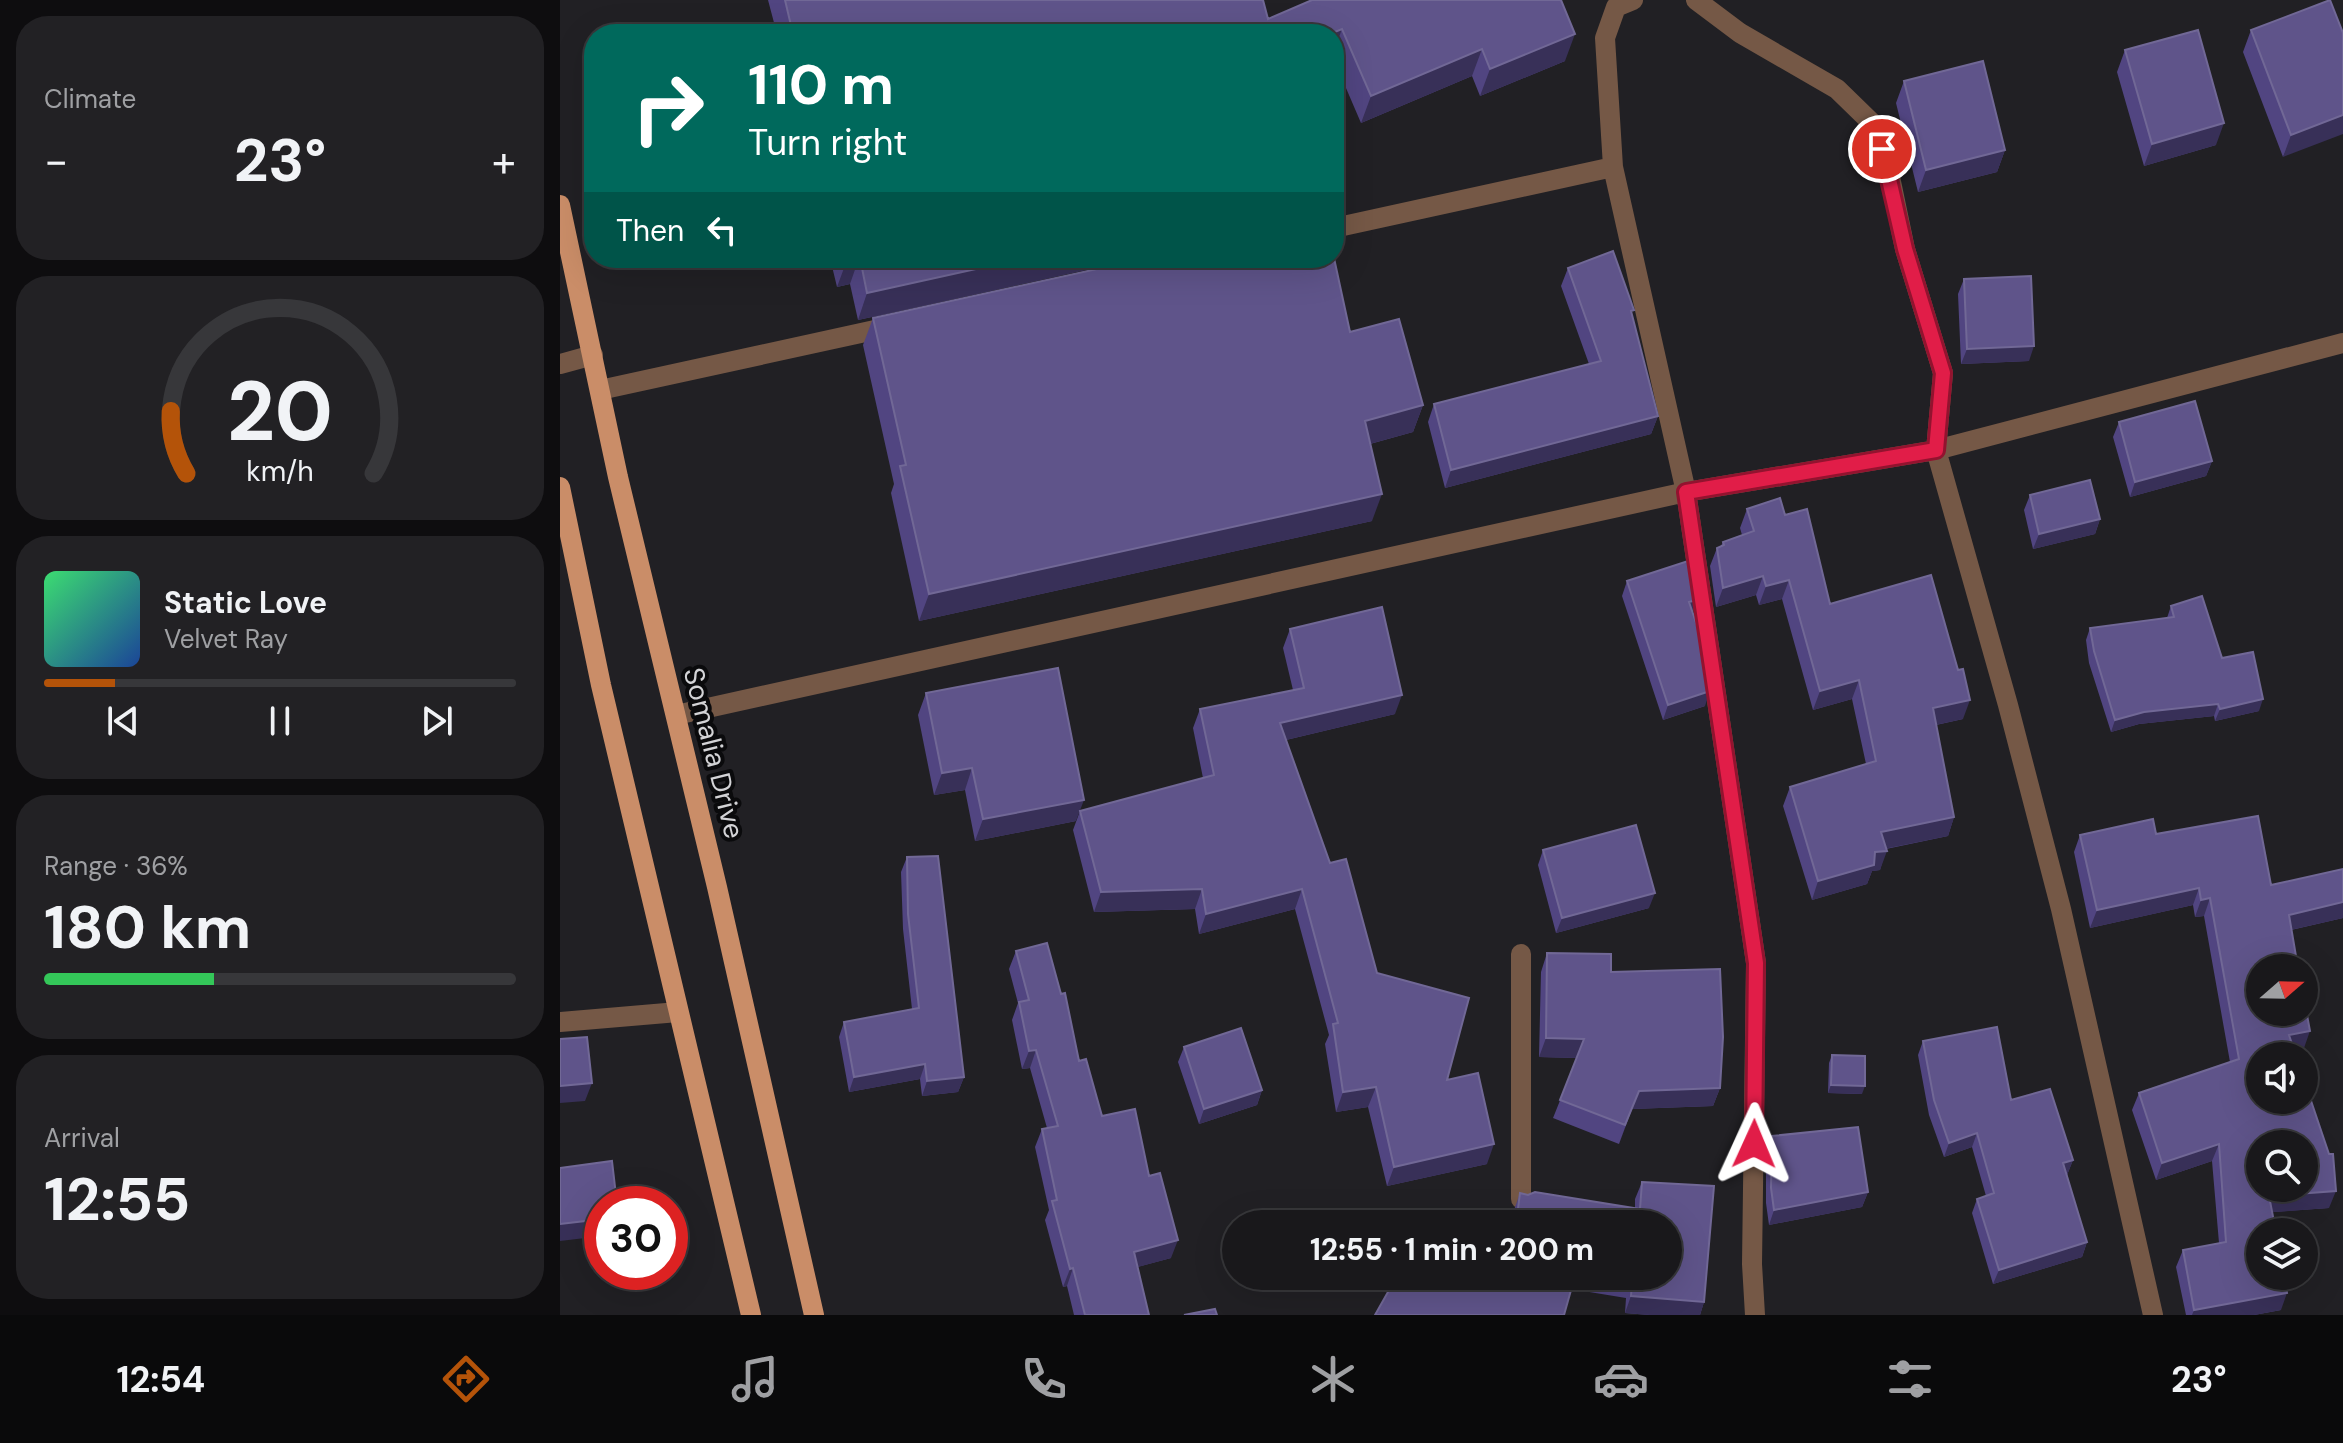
<!DOCTYPE html>
<html lang="en">
<head>
<meta charset="utf-8">
<style>
  body { margin:0; font-family:"DM Sans",sans-serif; background:#222124; color:#f1f3f6; height:100vh; display:flex; flex-direction:column; font-size:30px; white-space:nowrap }
  * { box-sizing:border-box; margin:0 }
  p { font-size:26px; color:#9fa0a3 }
  .icon { flex:none; width:44px; height:44px; fill:none; stroke:currentColor; stroke-width:2; stroke-linecap:round; stroke-linejoin:round }
  .map { position:relative; flex:1; overflow:hidden }
  .panel { display:flex; flex-direction:column; gap:16px; padding:16px; background:#0e0d0f; width:560px }
  .panel>* { flex:none }
  .guide { position:absolute; left:24px; top:24px; width:760px; height:244px; border-radius:32px; box-shadow:0 8px 32px #0002,0 0 0 2px #37373a; background:#00695c; color:#fff; overflow:hidden }
  .needle { width:52px; rotate:70deg }
  .buttons { position:absolute; left:1686px; top:954px; display:grid; gap:16px }
  .buttons a { display:grid; place-items:center; width:72px; height:72px; border-radius:50%; background:#19181b; box-shadow:0 8px 32px #0002,0 0 0 2px #37373a; font-size:40px }
  .speed { position:absolute; left:24px; top:1186px; display:flex; gap:16px; font-size:40px; font-weight:700; text-align:center }
  .speed>* { display:grid; place-content:center; width:104px; height:104px; border-radius:50%; background:#19181b; box-shadow:0 8px 32px #0002,0 0 0 2px #37373a; line-height:1 }
  .speed .limit { border:12px solid #d22; background:#fff; color:#111 }
  .pin { position:absolute; display:grid; place-items:center; width:68px; height:68px; color:#fff; margin:-34px; border:4px solid #fff; border-radius:50%; box-shadow:0 2px 8px #0007 }
  .me { position:absolute; width:88px; margin:-44px; rotate:1deg; stroke-linejoin:round; filter:drop-shadow(0 0 6px #0008) }
  .turn { display:flex; align-items:center; gap:28px; height:168px; padding:0 32px; font-size:36px }
  .turn .icon { width:104px; height:104px; stroke-width:2.5 }
  .turn b { display:block; font-size:56px; line-height:68px }
  .then { display:flex; align-items:center; height:76px; padding:0 32px; background:#0003; gap:16px; font-size:30px }
  .big { font-size:60px; font-weight:700; line-height:1.1 }
  .panel .card { flex:1; display:flex; flex-direction:column; justify-content:center; gap:12px; min-width:0; padding:0 28px; border-radius:32px; background:#222124 }
  .panel .dial { align-items:center; gap:0 }
  .dial svg { height:208px; overflow:visible; fill:none; stroke:#37373a; stroke-width:7; stroke-linecap:round; text-anchor:middle }
  .dial text { fill:#f1f3f6; stroke:none }
  .song { display:flex; align-items:center; gap:24px }
  .cover { width:96px; height:96px; border-radius:12px; background:linear-gradient(135deg,hsl(140 70% 55%),hsl(220 70% 35%)) }
  .played { height:8px; border-radius:4px; background:linear-gradient(90deg,#b45309 15%,#37373a 15%) }
  .keys { display:flex; justify-content:space-around; direction:ltr }
  .heat { display:flex; justify-content:space-between; align-items:center; font-size:44px; direction:ltr }
  .charge { height:12px; border-radius:6px; background:linear-gradient(90deg,#34c759 36%,#37373a 0) }
  .trip { position:absolute; left:662px; top:1210px; width:460px; height:80px; border-radius:40px; background:#19181b; box-shadow:0 8px 32px #0002,0 0 0 2px #37373a; font-weight:700; line-height:80px; text-align:center }
  .tab-bar { display:flex; height:128px; justify-content:space-around; align-items:center; background:#0a0a0b; color:#9fa0a3 }
  .tab-bar .icon { width:56px; height:56px }
  .tab-bar .on { color:#b45309 }
  .tab-bar b { font-size:36px; color:#f1f3f6 }
  main { display:flex; flex:1; min-height:0 }
  .map>svg:first-child { display:block }
  .lines { fill:none; stroke-linecap:round; stroke-linejoin:round }
  .minor { stroke:#755846; stroke-width:20 }
  .major { stroke:#ca8d68; stroke-width:20 }
  .wall { fill:#514581 }
  .shaded-wall { fill:#383058 }
  .building { fill:#5f548a; stroke:#716896; stroke-width:2; fill-rule:evenodd }
  .route-casing { stroke:#92132f; stroke-width:20 }
  .route { stroke:#e11d48; stroke-width:14 }
  .labels { text-anchor:middle; dominant-baseline:central; stroke-width:8; stroke-linejoin:round; paint-order:stroke }
  .street-label { font-size:28px; fill:#d3d3d6; stroke:#0a0a0c }
</style>
</head>
<body>
<main>
<section class="panel">
<div class="card"><p>Climate</p>
<div class="heat"><a>−</a><b class="big">23°</b><a>+</a></div>
</div>
<div class="card dial"><svg viewBox="0 0 100 80">
<path d="M14 69A42 42 0 1 1 86 69"/>
<path d="M14 69A42 42 0 0 1 8 45" stroke="#b45309"/>
<text x="50" y="56" font-size="32" font-weight="700">20</text>
<text x="50" y="72" font-size="11">km/h</text>
</svg></div>
<div class="card">
<div class="song"><i class="cover"></i><div><b>Static Love</b><p>Velvet Ray</p></div></div>
<div class="played"></div>
<div class="keys"><svg class="icon" aria-label="previous" viewBox="0 0 24 24"><path d="M18 5L8 12l10 7zM5 5v14"/></svg><svg class="icon" aria-label="pause" viewBox="0 0 24 24"><path d="M8 5v14M16 5v14"/></svg><svg class="icon" aria-label="next" viewBox="0 0 24 24"><path d="M6 5l10 7-10 7zM19 5v14"/></svg></div>
</div>
<div class="card"><p>Range · 36%</p><b class="big">180 km</b><div class="charge"></div></div>
<div class="card"><p>Arrival</p><b class="big">12:55</b></div>
</section>
<div class="map">
<svg width="1783" height="1315" viewBox="0 0 1783 1315">
  <rect width="100%" height="100%" fill="#212024"/>
  <g class="lines">
    <!-- minor -->
    <path class="minor" d="M1073 0 1056 7 1045 38 1053 167 1126 492 1196 963 1192 1264 1195 1315
      M1136 0 1180 33 1277 89 1315 126 1329 172 1345 249 1383 373 1376 450 1448 705 1501 909 1593 1315
      M774 228 1053 167
      M0 364 33 355
      M40 390 333 326
      M116 715 1126 492 1376 450 1783 343
      M0 1022 118 1012
      M961 1199V954"/>
    <!-- major -->
    <path class="major" d="M0 205 58 477 157 887 254 1315
      M0 487 41 685 191 1315"/>
  </g>
  <!-- wall -->
  <path class="wall" d="M208 0H703L708 19 1005 61 920 96 912 76 801 123 774 60V34H217Z
    M1691 30 1783 33 1723 157 1683 52Z
    M1565 50 1656 145 1584 166 1557 72Z
    M1344 81 1445 150 1437 172 1358 192 1336 103Z
    M270 258H579L298 320 290 284 277 287Z
    M1008 268 1072 315 1098 416 1091 434 885 488 868 422 874 404 1029 364 1001 286Z
    M1404 279 1469 361 1401 364 1398 294Z
    M313 318 790 332 863 405 853 432 810 444 812 521 359 621 331 493 334 484 303 345Z
    M1559 422 1652 461 1646 476 1570 497 1553 437Z
    M1470 495 1540 519 1535 534 1473 549 1464 510Z
    M1187 509 1225 515 1270 604 1403 719 1376 725 1394 817 1388 836 1326 849 1320 870 1312 871 1307 884 1252 900 1223 806 1230 787 1306 764 1292 699 1253 710 1222 599 1199 605 1196 595 1156 607 1150 566 1157 548 1161 546 1163 542 1182 535 1180 528Z
    M1067 581 1132 612 1145 706 1103 720 1062 596Z
    M1611 606 1662 658 1699 711 1655 721 1654 716 1579 724 1551 732 1529 663 1526 640 1530 628 1607 618Z
    M730 629 835 714 726 740 770 863 817 973 887 1080 927 1164 827 1186 808 1107 776 1112 765 1044 769 1035 735 909 639 934 635 909 534 912 513 830 520 811 643 778 633 728 640 709 733 690 723 648Z
    M366 693 516 821 415 841 405 790 374 795 358 715Z
    M1596 834 1711 885 1783 869V918L1731 930 1744 1048 1734 1050 1769 1208 1712 1212 1721 1310 1694 1315H1626L1616 1267 1623 1250 1659 1243 1652 1161 1596 1180 1572 1110 1579 1093 1670 1062 1644 916 1635 917 1633 905 1530 928 1514 852 1520 835Z
    M983 850 1089 908 996 933 978 865Z
    M347 857 404 1077 398 1092 362 1096 360 1079 289 1092 279 1037 284 1022 352 1009 343 929 341 872Z
    M456 951 519 1061 542 1116 589 1176 611 1258 577 1267 589 1315H514L507 1286 503 1287 485 1220 489 1210 475 1147 482 1129 487 1128 470 1068 462 1069 452 1020 458 1003 449 969Z
    M987 953 1051 972 1160 1088 1153 1106 1072 1109 1059 1144 993 1118 1017 1058 979 1057 981 972Z
    M1363 1041 1451 1100 1513 1160 1507 1175 1527 1242 1522 1257 1433 1284 1412 1213 1417 1199 1426 1196 1412 1147 1384 1157 1369 1115 1358 1055Z
    M624 1047 702 1090 697 1105 639 1124 618 1062Z
    M1272 1055 1302 1094 1268 1093 1269 1063Z
    M1212 1136 1308 1192 1302 1207 1209 1225 1206 1203V1151Z
    M1082 1182 1154 1186 1144 1302 1140 1315H1090L1065 1313 1066 1298 1011 1289 1004 1315H815L837 1276H940L944 1278V1276H1108V1224H952L954 1210 960 1193 968 1195 975 1192 1075 1208V1199Z"/>
  <!-- shaded-wall -->
  <path class="shaded-wall" d="M782 29 774 51V34H770Z
    M1015 34 1005 61 920 96 930 69Z
    M922 49 912 76 801 123 811 96Z
    M1783 115V134L1723 157 1731 135Z
    M1664 123 1656 145 1584 166 1592 144Z
    M1445 150 1437 172 1358 192 1366 170Z
    M294 258H299L290 284 277 287 287 260Z
    M466 258H579L298 320 307 293Z
    M1474 346 1469 361 1401 364 1407 349Z
    M863 405 853 432 795 448 805 421Z
    M1098 416 1091 434 885 488 891 470Z
    M1652 461 1646 476 1570 497 1575 482Z
    M822 494 812 521 359 621 369 594Z
    M1540 519 1535 534 1473 549 1479 534Z
    M1203 576 1196 595 1156 607 1163 588Z
    M1229 580 1222 599 1199 605 1206 586Z
    M1137 600 1131 615 1129 602Z
    M1299 680 1292 699 1253 710 1260 691Z
    M1150 691 1145 706 1103 720 1108 705Z
    M842 695 835 714 713 743 720 723Z
    M1703 699 1699 711 1655 721 1660 709Z
    M1410 700 1403 719 1366 727 1373 708Z
    M1658 704 1654 716 1579 724 1551 732 1555 720 1584 712Z
    M412 768 405 790 374 795 382 773Z
    M524 800 516 821 415 841 423 819Z
    M1394 817 1388 836 1314 851 1321 832Z
    M1327 851 1320 870 1312 871 1307 884 1252 900 1258 881 1315 852Z
    M1639 888 1633 905 1530 928 1537 910Z
    M642 889 635 909 534 912 541 892Z
    M742 889 735 909 639 934 646 914Z
    M1095 893 1089 908 996 933 1002 918Z
    M1650 898 1644 916 1635 917 1641 900Z
    M1783 902V918L1722 932 1729 915Z
    M1750 1031 1744 1048 1723 1052 1729 1035Z
    M986 1038 1024 1039 1017 1058 979 1057Z
    M476 1050 470 1068 462 1069 469 1051Z
    M365 1064 360 1079 289 1092 294 1077Z
    M404 1077 398 1092 362 1096 367 1081Z
    M32 1083 25 1101 0 1103V1086Z
    M1271 1085 1305 1086 1302 1094 1268 1093Z
    M816 1087 808 1107 776 1112 783 1092Z
    M1160 1088 1153 1106 1072 1109 1059 1144 1079 1091Z
    M702 1090 697 1105 639 1124 644 1109Z
    M1417 1133 1412 1147 1384 1157 1389 1143Z
    M934 1144 927 1164 827 1186 834 1167Z
    M1659 1144 1652 1161 1596 1180 1602 1163Z
    M1513 1160 1507 1175 1498 1178 1503 1163Z
    M1776 1191 1769 1208 1702 1213 1709 1196Z
    M1308 1192 1302 1207 1209 1225 1214 1210Z
    M42 1219V1236L0 1241V1224Z
    M618 1240 611 1258 567 1270 574 1252Z
    M1527 1242 1522 1257 1433 1284 1439 1270Z
    M513 1268 507 1286 503 1287 510 1269Z
    M1727 1293 1721 1310 1694 1315H1632L1634 1310Z
    M1071 1296 1144 1302 1140 1315H1090L1065 1313Z"/>
  <!-- building -->
  <path class="building" d="M225 0H703L708 19 752 0H1001L1015 34 930 69 922 49 811 96 782 29 770 34H233Z
    M1770 0 1783 33V115L1731 135 1691 30Z
    M1638 30 1664 123 1592 144 1565 50Z
    M1423 61 1445 150 1366 170 1344 81Z
    M1053 251 1074 310 1071 311 1098 416 891 470 874 404 1041 361 1008 268Z
    M300 258H466L307 293Z
    M587 258H774L790 332 839 319 863 405 805 421 822 494 369 594 340 466 346 465 313 318Z
    M1471 276 1474 346 1407 349 1404 279Z
    M1635 401 1652 461 1575 482 1559 422Z
    M1530 480 1540 519 1479 534 1470 495Z
    M1220 498 1225 515 1247 509 1270 604 1371 575 1398 670 1403 669 1410 700 1373 708 1394 817 1321 832 1327 851 1315 852 1314 865 1258 881 1230 787 1316 761 1299 680 1260 691 1229 580 1206 586 1203 576 1163 588 1157 548 1164 545 1163 542 1194 531 1187 509Z
    M1131 560 1137 600 1129 602 1144 646 1150 691 1108 705 1067 581Z
    M1642 596 1662 658 1693 652 1703 699 1660 709 1658 704 1584 712 1555 720 1534 651 1530 628 1614 617 1611 606Z
    M822 607 842 695 720 723 770 863 786 859 817 973 909 998 887 1080 918 1073 934 1144 834 1167 816 1087 783 1092 773 1024 778 1023 742 889 646 914 642 889 541 892 520 811 654 775 640 709 744 688 730 629Z
    M498 668 524 800 423 819 412 768 382 773 366 693Z
    M1698 816 1711 885 1783 869V902L1729 915 1738 968H1700V1012H1744V999L1750 1031 1729 1035 1736 1056H1700V1100H1744V1080L1769 1154H1773L1776 1191 1709 1196 1716 1232H1700V1276H1724L1727 1293 1634 1310 1623 1250 1666 1242 1659 1144 1602 1163 1579 1093 1679 1059 1650 898 1641 900 1639 888 1537 910 1520 835 1593 819 1596 834ZM1700 1144H1744V1188H1700Z
    M1076 825 1095 893 1002 918 983 850Z
    M378 856 404 1077 367 1081 365 1064 294 1077 284 1022 359 1008 348 914 347 857Z
    M487 943 501 994 505 993 519 1061 526 1059 542 1116 575 1109 589 1176 600 1173 618 1240 574 1252 589 1315H525L513 1268 510 1269 492 1201 497 1200 482 1129 498 1126 476 1050 469 1051 459 1002 469 1000 456 951Z
    M987 953 1051 954V972L1160 969 1163 1037 1160 1088 1079 1091 1065 1125 1000 1100 1024 1039 986 1038Z
    M1437 1027 1451 1100 1490 1089 1513 1160 1503 1163 1527 1242 1439 1270 1417 1199 1434 1193 1417 1133 1389 1143 1374 1100 1363 1041Z
    M681 1028 702 1090 644 1109 624 1047Z
    M27 1037 32 1083 0 1086V1039Z
    M1272 1055 1305 1056V1086L1271 1085Z
    M1298 1127 1308 1192 1214 1210 1211 1188 1212 1136Z
    M52 1161 57 1204H42V1219L0 1224V1168Z
    M1082 1182 1154 1186 1144 1302 1071 1296 1072 1281 1040 1276H1108V1224H956L960 1193 968 1195 975 1192 1080 1209Z
    M837 1276H940L947 1280 948 1276H1015L1004 1315H815Z
    M655 1309 657 1315H624Z"/>
  <g class="lines">
    <!-- route casing -->
    <g class="route-casing">
      <path id="route" d="M1194 1144 1196 963 1126 492 1376 450 1383 373 1345 249 1322 149"/>
    </g>
    <!-- route -->
    <use href="#route" class="route"/>
  </g>
  <g class="labels">
    <!-- street labels -->
    <g class="street-label">
      <text transform="translate(154 753) rotate(76)">Somalia Drive</text>
    </g>
  </g>
</svg>
<div class="buttons">
<a><svg class="needle" viewBox="-14 -14 28 28"><path d="M0-13l5 13h-10z" fill="#e53935"/><path d="M0 13l5-13h-10z" fill="#9fa0a3"/></svg></a>
<a><svg class="icon" aria-label="sound" viewBox="0 0 24 24"><path d="M4 9h4l5-4v14l-5-4H4zM17 9q2 3 0 6"/></svg></a>
<a><svg class="icon" aria-label="search" viewBox="0 0 24 24"><circle cx="10" cy="10" r="6"/><path d="M15 15l6 6"/></svg></a>
<a><svg class="icon" aria-label="layers" viewBox="0 0 24 24"><path d="M12 4l9 5-9 5-9-5zM3 14l9 5 9-5"/></svg></a>
</div>
<div class="speed"><div class="limit">30</div></div>
<div class="pin" style="left:1322px;top:149px;background:#d93025"><svg class="icon" aria-label="arrive" viewBox="0 0 24 24"><path d="M6 21V4h12l-3 4 3 4H6"/></svg></div>
<svg class="me" style="left:1194px;top:1144px" viewBox="-20 -20 40 40"><path d="M0-17L14 15 0 8-14 15z" fill="#e11d48" stroke="#fff" stroke-width="4"/></svg>
<div class="trip">12:55 · 1 min · 200 m</div>
<div class="guide">
<div class="turn"><svg class="icon" aria-label="right" viewBox="0 0 24 24"><path d="M7 20v-9h11M14 6l5 5-5 5"/></svg><div><b>110 m</b>Turn right</div></div>
<div class="then">Then<svg class="icon" aria-label="left" viewBox="0 0 24 24"><path d="M17 20v-9H6M10 6l-5 5 5 5"/></svg></div>
</div>
</div>
</main>
<nav class="tab-bar">
<b>12:54</b>
<svg class="icon on" aria-label="directions" viewBox="0 0 24 24"><path d="M12 3l9 9-9 9-9-9zM9 14v-3h6M13 9l2 2-2 2"/></svg>
<svg class="icon" aria-label="music" viewBox="0 0 24 24"><path d="M9 18V5l10-2v13"/><circle cx="6" cy="18" r="3"/><circle cx="16" cy="16" r="3"/></svg>
<svg class="icon" aria-label="phone" viewBox="0 0 24 24"><path d="M5 4h4l2 5-3 2q2 4 5 5l2-3 5 2v4C11 20 4 13 5 4z"/></svg>
<svg class="icon" aria-label="climate" viewBox="0 0 24 24"><path d="M12 3v18M4 7l16 10M4 17L20 7"/></svg>
<svg class="icon" aria-label="car" viewBox="0 0 24 24"><path d="M5 17H2v-5l4-1 3-4h7l3 4 3 1v5h-3M9 17h6M6 11h13"/><circle cx="7" cy="17" r="2"/><circle cx="17" cy="17" r="2"/></svg>
<svg class="icon" aria-label="filters" viewBox="0 0 24 24"><path d="M4 7h16M4 17h16"/><circle cx="9" cy="7" r="2"/><circle cx="15" cy="17" r="2"/></svg>
<b>23°</b>
</nav>
</body>
</html>
